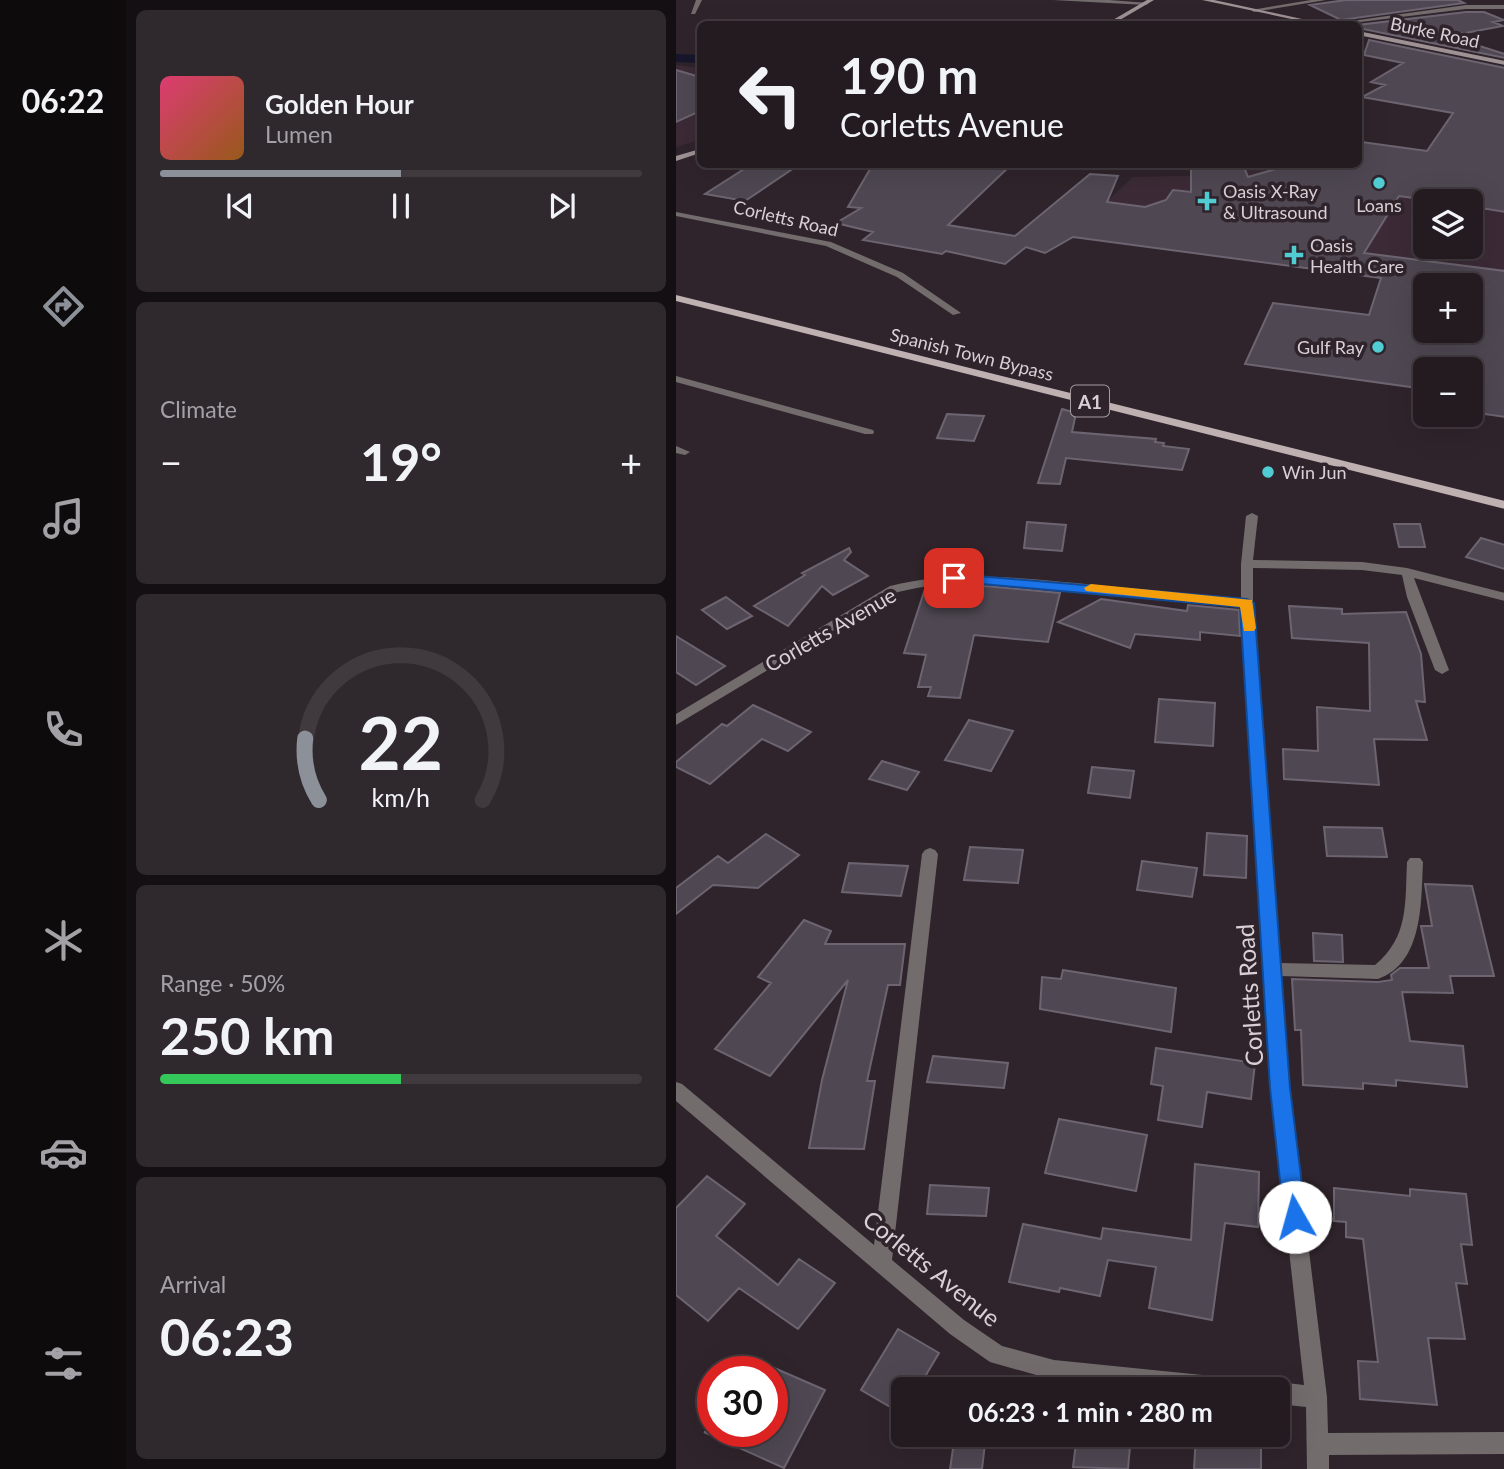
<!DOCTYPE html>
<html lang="en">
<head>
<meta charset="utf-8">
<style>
  body { margin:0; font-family:Lato,sans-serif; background:#2f282d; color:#f1f3f6; height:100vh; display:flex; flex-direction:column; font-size:26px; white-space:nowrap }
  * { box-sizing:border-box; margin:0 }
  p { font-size:23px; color:#a3a1a5 }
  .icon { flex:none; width:38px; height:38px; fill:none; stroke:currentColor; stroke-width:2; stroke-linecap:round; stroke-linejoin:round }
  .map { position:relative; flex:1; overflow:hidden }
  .sheet { display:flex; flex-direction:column; gap:10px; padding:10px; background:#130f12; width:550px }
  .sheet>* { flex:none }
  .top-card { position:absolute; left:21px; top:21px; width:665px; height:147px; border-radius:10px; box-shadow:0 7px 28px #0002,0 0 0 2px #40393e; background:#231b20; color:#f1f3f6; overflow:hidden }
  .tools { position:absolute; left:737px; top:189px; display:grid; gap:14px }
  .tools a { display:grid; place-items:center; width:70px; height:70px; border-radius:10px; background:#231b20; box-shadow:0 7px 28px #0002,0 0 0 2px #40393e; font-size:35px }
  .speed { position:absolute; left:21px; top:1356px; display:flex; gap:14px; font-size:35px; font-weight:700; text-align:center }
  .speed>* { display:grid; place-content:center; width:91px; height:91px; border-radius:50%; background:#231b20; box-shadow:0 7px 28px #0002,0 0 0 2px #40393e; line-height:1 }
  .speed .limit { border:10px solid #d22; background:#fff; color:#111 }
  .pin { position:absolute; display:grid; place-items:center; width:60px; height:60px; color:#fff; margin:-30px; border-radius:14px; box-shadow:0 4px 10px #0006 }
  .me { position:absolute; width:77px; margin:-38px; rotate:353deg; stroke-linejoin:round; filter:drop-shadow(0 0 5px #0008) }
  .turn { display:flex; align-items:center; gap:24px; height:147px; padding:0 28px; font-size:32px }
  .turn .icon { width:91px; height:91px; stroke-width:2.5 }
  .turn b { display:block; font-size:49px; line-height:60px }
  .big { font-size:52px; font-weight:700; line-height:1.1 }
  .sheet .widget { flex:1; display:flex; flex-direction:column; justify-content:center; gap:10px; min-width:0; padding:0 24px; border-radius:10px; background:#2f282d }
  .sheet .dial { align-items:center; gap:0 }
  .dial svg { height:182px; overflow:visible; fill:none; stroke:#40393e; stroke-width:7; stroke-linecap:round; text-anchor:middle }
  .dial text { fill:#f1f3f6; stroke:none }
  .song { display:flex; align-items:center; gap:21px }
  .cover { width:84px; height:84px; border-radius:10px; background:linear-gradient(135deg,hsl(340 70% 55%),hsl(30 70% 35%)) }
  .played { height:7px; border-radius:4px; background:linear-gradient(90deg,#8c9099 50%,#40393e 50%) }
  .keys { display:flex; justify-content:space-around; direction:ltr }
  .heat { display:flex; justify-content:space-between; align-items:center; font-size:38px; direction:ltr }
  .charge { height:10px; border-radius:5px; background:linear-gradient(90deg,#34c759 50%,#40393e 0) }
  .trip { position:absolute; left:215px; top:1377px; width:399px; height:70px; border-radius:10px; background:#231b20; box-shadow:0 7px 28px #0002,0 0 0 2px #40393e; font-weight:700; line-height:70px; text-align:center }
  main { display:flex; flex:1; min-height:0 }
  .tabs { display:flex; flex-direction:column; width:126px; justify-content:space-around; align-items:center; background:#0e0b0d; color:#a3a1a5 }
  .tabs .icon { width:49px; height:49px }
  .tabs .selected { color:#8c9099 }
  .tabs b { font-size:32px; color:#f1f3f6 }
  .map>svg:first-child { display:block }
  .built { fill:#3c2b36; fill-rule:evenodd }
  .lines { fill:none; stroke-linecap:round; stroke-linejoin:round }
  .canal { fill:#17162c; fill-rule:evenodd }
  .building { fill:#4f4853; stroke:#6c6571; stroke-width:2; fill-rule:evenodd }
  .minor { fill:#736c6d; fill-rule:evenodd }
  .secondary { fill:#9e9294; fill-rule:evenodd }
  .primary { fill:#bfb0b2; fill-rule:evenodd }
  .route { fill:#1a73e8; stroke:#114b97; stroke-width:2 }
  .slow { fill:#f59e0b }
  .poi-dot { fill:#51ccd2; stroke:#2f242b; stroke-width:2.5 }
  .labels { text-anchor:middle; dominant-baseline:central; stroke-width:7; stroke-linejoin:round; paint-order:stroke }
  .far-street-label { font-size:18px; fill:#d8d0d4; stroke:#2f242b }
  .far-poi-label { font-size:18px; fill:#d8d0d4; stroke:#2f242b; text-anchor:start }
  .shield { fill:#2f242b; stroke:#a59ca1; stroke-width:2 }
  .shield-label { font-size:19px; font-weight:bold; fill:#d8d0d4 }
  .street-label { font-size:21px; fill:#d8d0d4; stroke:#2f242b }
  .near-street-label { font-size:24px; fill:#d8d0d4; stroke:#2f242b }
</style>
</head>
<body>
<main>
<nav class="tabs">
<b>06:22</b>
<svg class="icon selected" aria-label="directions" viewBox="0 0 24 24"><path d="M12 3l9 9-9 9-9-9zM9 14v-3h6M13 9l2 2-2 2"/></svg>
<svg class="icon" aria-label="music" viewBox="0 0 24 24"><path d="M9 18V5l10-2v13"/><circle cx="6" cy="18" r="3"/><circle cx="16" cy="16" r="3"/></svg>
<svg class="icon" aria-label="phone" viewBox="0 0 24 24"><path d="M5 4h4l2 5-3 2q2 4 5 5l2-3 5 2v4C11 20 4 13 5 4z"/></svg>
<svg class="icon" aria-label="climate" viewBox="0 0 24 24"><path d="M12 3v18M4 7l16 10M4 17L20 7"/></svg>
<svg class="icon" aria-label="car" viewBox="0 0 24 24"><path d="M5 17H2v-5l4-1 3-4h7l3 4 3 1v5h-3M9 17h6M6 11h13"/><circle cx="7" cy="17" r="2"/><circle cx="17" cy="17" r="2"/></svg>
<svg class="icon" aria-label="filters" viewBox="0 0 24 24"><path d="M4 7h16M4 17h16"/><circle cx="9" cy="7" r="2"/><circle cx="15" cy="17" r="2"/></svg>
</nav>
<section class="sheet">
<div class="widget">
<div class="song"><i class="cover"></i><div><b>Golden Hour</b><p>Lumen</p></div></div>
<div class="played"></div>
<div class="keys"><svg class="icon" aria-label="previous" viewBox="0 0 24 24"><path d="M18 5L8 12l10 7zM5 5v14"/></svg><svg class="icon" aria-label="pause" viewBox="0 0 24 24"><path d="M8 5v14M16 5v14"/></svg><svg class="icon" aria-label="next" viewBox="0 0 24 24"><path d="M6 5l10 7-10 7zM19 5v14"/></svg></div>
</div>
<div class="widget"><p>Climate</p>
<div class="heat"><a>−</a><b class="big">19°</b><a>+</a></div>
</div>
<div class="widget dial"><svg viewBox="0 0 100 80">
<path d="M14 69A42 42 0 1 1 86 69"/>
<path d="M14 69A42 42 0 0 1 8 42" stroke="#8c9099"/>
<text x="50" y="56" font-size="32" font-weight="700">22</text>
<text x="50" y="72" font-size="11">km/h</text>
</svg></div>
<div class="widget"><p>Range · 50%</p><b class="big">250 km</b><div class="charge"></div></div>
<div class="widget"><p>Arrival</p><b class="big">06:23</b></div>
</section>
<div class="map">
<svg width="829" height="1469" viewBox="0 0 829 1469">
  <rect width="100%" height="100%" fill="#2f242b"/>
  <!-- built -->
  <path class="built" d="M0 65 24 68V140L0 147Z
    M589 165H671L828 188V294L794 285H762L393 237 457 177 544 175ZM749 201H794V247H749Z"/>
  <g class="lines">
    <!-- canal -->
    <path class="canal" d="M0 54 24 55V63L0 62Z"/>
  </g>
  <!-- building -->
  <path class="building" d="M670 0H782L788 3 665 20 634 5Z
    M790 12H808L828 20 817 22 827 26 784 34 801 39 791 42 829 54V58L682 28V25Z
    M693 40 829 68V212L799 207 802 201H760L723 196 688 253 829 271V417L794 412V369H749V389L569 364 597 303 693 315 705 278 397 237 369 253 350 247 329 264 270 251 266 254 187 240 197 232 160 223 185 208 172 207 197 164H336L272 225 339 236 414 174 442 176 431 202 469 207 490 200 497 190 515 192V164L567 165 572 177 607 167 644 165 665 168 668 164H682V146L686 142 751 151 777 113 686 97 709 85 695 82 727 63 688 55ZM749 284 794 285V331H749Z
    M0 70 24 77V111L0 122Z
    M76 164H124L69 201 29 194Z
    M386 409 400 413 396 432 480 439 479 442 488 443 487 446 513 449 506 470 390 458 384 484 362 483Z
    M271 414 308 416 298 441 261 438Z
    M351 522 390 525 386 551 348 548Z
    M718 524H744L749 547H723Z
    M805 538 829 545V569L790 557Z
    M173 548 175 552 168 560 192 576 157 595 146 586 112 626 78 606 129 575 126 573Z
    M310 586 384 593 372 642 298 635 284 698 252 696 255 687H242L250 655 228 653 249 589Z
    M50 597 76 616 51 629 26 610Z
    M425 599 511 611 512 605 563 610 564 636 524 632V640L459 634 454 648 382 622Z
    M613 606 666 609V614L730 612 745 654 749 702 740 701 751 740 698 739 703 785 608 779 607 749 642 751 641 707 694 711 693 643 616 638Z
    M0 636 49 666 20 685 0 672Z
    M483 699 539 703 537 746 479 742Z
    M77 705 135 732 112 751 86 739 34 784 0 767V762L46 724 51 726Z
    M293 720 337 731 315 771 269 760Z
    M206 761 243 772 231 790 193 779Z
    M416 767 458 771 454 798 412 793Z
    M648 827 706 828 711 857 651 856Z
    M531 833 571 836 570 878 528 875Z
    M90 834 123 855 82 888 37 885 0 914V888L42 856 52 863Z
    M294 847 347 850 342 883 288 880Z
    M466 861 521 868 516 897 461 890Z
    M173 863 232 866 225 896 166 892Z
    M749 884 796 886 818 976H774L777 993 726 992 734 1041 787 1046 791 1087 720 1080V1086L687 1083V1089L627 1085 625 1030H619L616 979 702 982 716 980 715 975 724 968H753L745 926H756Z
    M128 920 155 931 149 944H229L224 985H212L191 1081H199L188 1149 133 1148 146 1080 172 980 94 1076 39 1049 95 983 82 977Z
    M637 933 666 935 667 962 638 961Z
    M387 970 500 988 495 1032 364 1009 366 977 385 979Z
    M480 1048 579 1063 575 1099 531 1092 526 1127 482 1120 487 1086 475 1084Z
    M257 1056 332 1063 328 1088 251 1082Z
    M383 1119 471 1135 460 1191 369 1173Z
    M519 1164 583 1172 582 1227 549 1223 536 1320 473 1308 480 1267 432 1260 424 1296 384 1288 383 1292 333 1282 347 1224 425 1239 427 1228 515 1240Z
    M31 1176 69 1204 40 1236 102 1285 123 1259 159 1283 122 1329 63 1288 32 1321 0 1295V1208Z
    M254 1185 313 1188 310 1216 251 1214Z
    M658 1188 734 1196V1189L790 1194 796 1245 785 1244 791 1284 780 1283 789 1339 752 1338 761 1405 684 1399 682 1361 702 1362 687 1239 670 1237V1222L658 1221Z
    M222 1329 263 1353 241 1390H228V1415L185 1390Z
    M96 1367 149 1390 108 1468 28 1432H96Z
    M279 1435H310L306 1469H274Z
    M401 1435H455L452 1469 397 1467Z
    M520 1435 585 1442V1469H518Z"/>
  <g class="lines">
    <!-- minor -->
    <path class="minor" d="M20 0H26L19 14H15Z
      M377 0H433L473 3 470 5Z
      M635 0H650L578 12 575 10Z
      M790 5H829V9H790L668 24H654Z
      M0 212 155 242 227 273 285 313 277 315 221 277 150 246 0 216Z
      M0 376 197 430 198 432 197 434H189L0 382Z
      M0 446 14 452 9 455 0 453Z
      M576 513 582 516 577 560 686 562 731 568 829 593V601L738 578 773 670 766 674 759 670 731 597 726 575 686 570 577 568V603L604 963 699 965C733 937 729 903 731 862L734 858H744L747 862C745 900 748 963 702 979L605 976 613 1088 651 1397 652 1433 829 1432V1454L653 1455V1469H631L630 1407 602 1404V1390H593L594 1385 602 1382 628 1385 595 1088 565 606C510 601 454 596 399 591 339 585 281 577 222 592L0 725V714L214 586C276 571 336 577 400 583 455 589 510 594 565 599V564L570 516Z
      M254 848 259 850 262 854 216 1260 288 1320 326 1346 378 1360 566 1379 574 1382 576 1390H462L378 1380 314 1362 274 1334 0 1101V1082L6 1084 198 1245 246 854 249 850Z"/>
    <!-- secondary -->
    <path class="secondary" d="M471 0H478L437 24H430Z
      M526 0H538L649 24H639Z
      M682 31 829 61V65L682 35Z
      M24 149V153L0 161V156Z"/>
    <!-- primary -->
    <path class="primary" d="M0 295 829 501V509L0 301Z"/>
  </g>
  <!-- route -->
  <path class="route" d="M278 574 571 599 578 603 614 1088 630 1217 627 1224 619 1227 611 1224 608 1217 594 1088 564 607 273 581 271 578Z"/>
  <!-- slow -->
  <path class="slow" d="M415 584 576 600 580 628 578 631H568L564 607 410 591 408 588Z"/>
  <!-- markers -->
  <g class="poi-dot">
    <circle cx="703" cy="183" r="7"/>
    <path d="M527.5 190.5h7v7h7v7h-7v7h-7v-7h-7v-7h7z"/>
    <path d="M614.5 244.5h7v7h7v7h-7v7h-7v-7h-7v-7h7z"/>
    <circle cx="702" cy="347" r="7"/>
    <circle cx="592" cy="472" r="7"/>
  </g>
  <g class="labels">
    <!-- far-street labels -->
    <g class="far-street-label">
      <text transform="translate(759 32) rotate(12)">Burke Road</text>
      <text transform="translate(110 218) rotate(13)">Corletts Road</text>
      <text transform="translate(296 354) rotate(14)">Spanish Town Bypass</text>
    </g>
    <!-- far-poi labels -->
    <g class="far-poi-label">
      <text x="547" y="191">Oasis X-Ray<tspan x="547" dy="21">&amp; Ultrasound</tspan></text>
      <text x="703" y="205" text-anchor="middle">Loans</text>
      <text x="634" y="245">Oasis<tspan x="634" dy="21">Health Care</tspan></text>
      <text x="688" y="347" text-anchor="end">Gulf Ray</text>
      <text x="606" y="472">Win Jun</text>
    </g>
    <!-- shield labels -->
    <rect class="shield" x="395" y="385.5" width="38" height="31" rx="5"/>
    <g class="shield-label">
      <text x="414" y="401">A1</text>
    </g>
    <!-- street labels -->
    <g class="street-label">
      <text transform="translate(154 629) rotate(-30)">Corletts Avenue</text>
    </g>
    <!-- near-street labels -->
    <g class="near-street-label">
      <text transform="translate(573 995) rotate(-94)">Corletts Road</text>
      <text transform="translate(256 1268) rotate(39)">Corletts Avenue</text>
    </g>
  </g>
</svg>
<div class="tools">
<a><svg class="icon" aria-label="layers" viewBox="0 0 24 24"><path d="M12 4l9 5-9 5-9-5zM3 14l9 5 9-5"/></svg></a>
<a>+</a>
<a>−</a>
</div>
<div class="speed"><div class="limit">30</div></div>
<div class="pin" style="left:278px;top:578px;background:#d93025"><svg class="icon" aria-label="arrive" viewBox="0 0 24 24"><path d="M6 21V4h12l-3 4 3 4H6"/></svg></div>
<svg class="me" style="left:619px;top:1217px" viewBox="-20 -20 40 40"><circle r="19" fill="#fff"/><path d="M0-13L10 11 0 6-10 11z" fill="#1a73e8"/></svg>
<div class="trip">06:23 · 1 min · 280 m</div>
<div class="top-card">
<div class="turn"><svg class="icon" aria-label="left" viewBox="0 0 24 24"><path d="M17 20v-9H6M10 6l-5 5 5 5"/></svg><div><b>190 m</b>Corletts Avenue</div></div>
</div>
</div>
</main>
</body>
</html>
